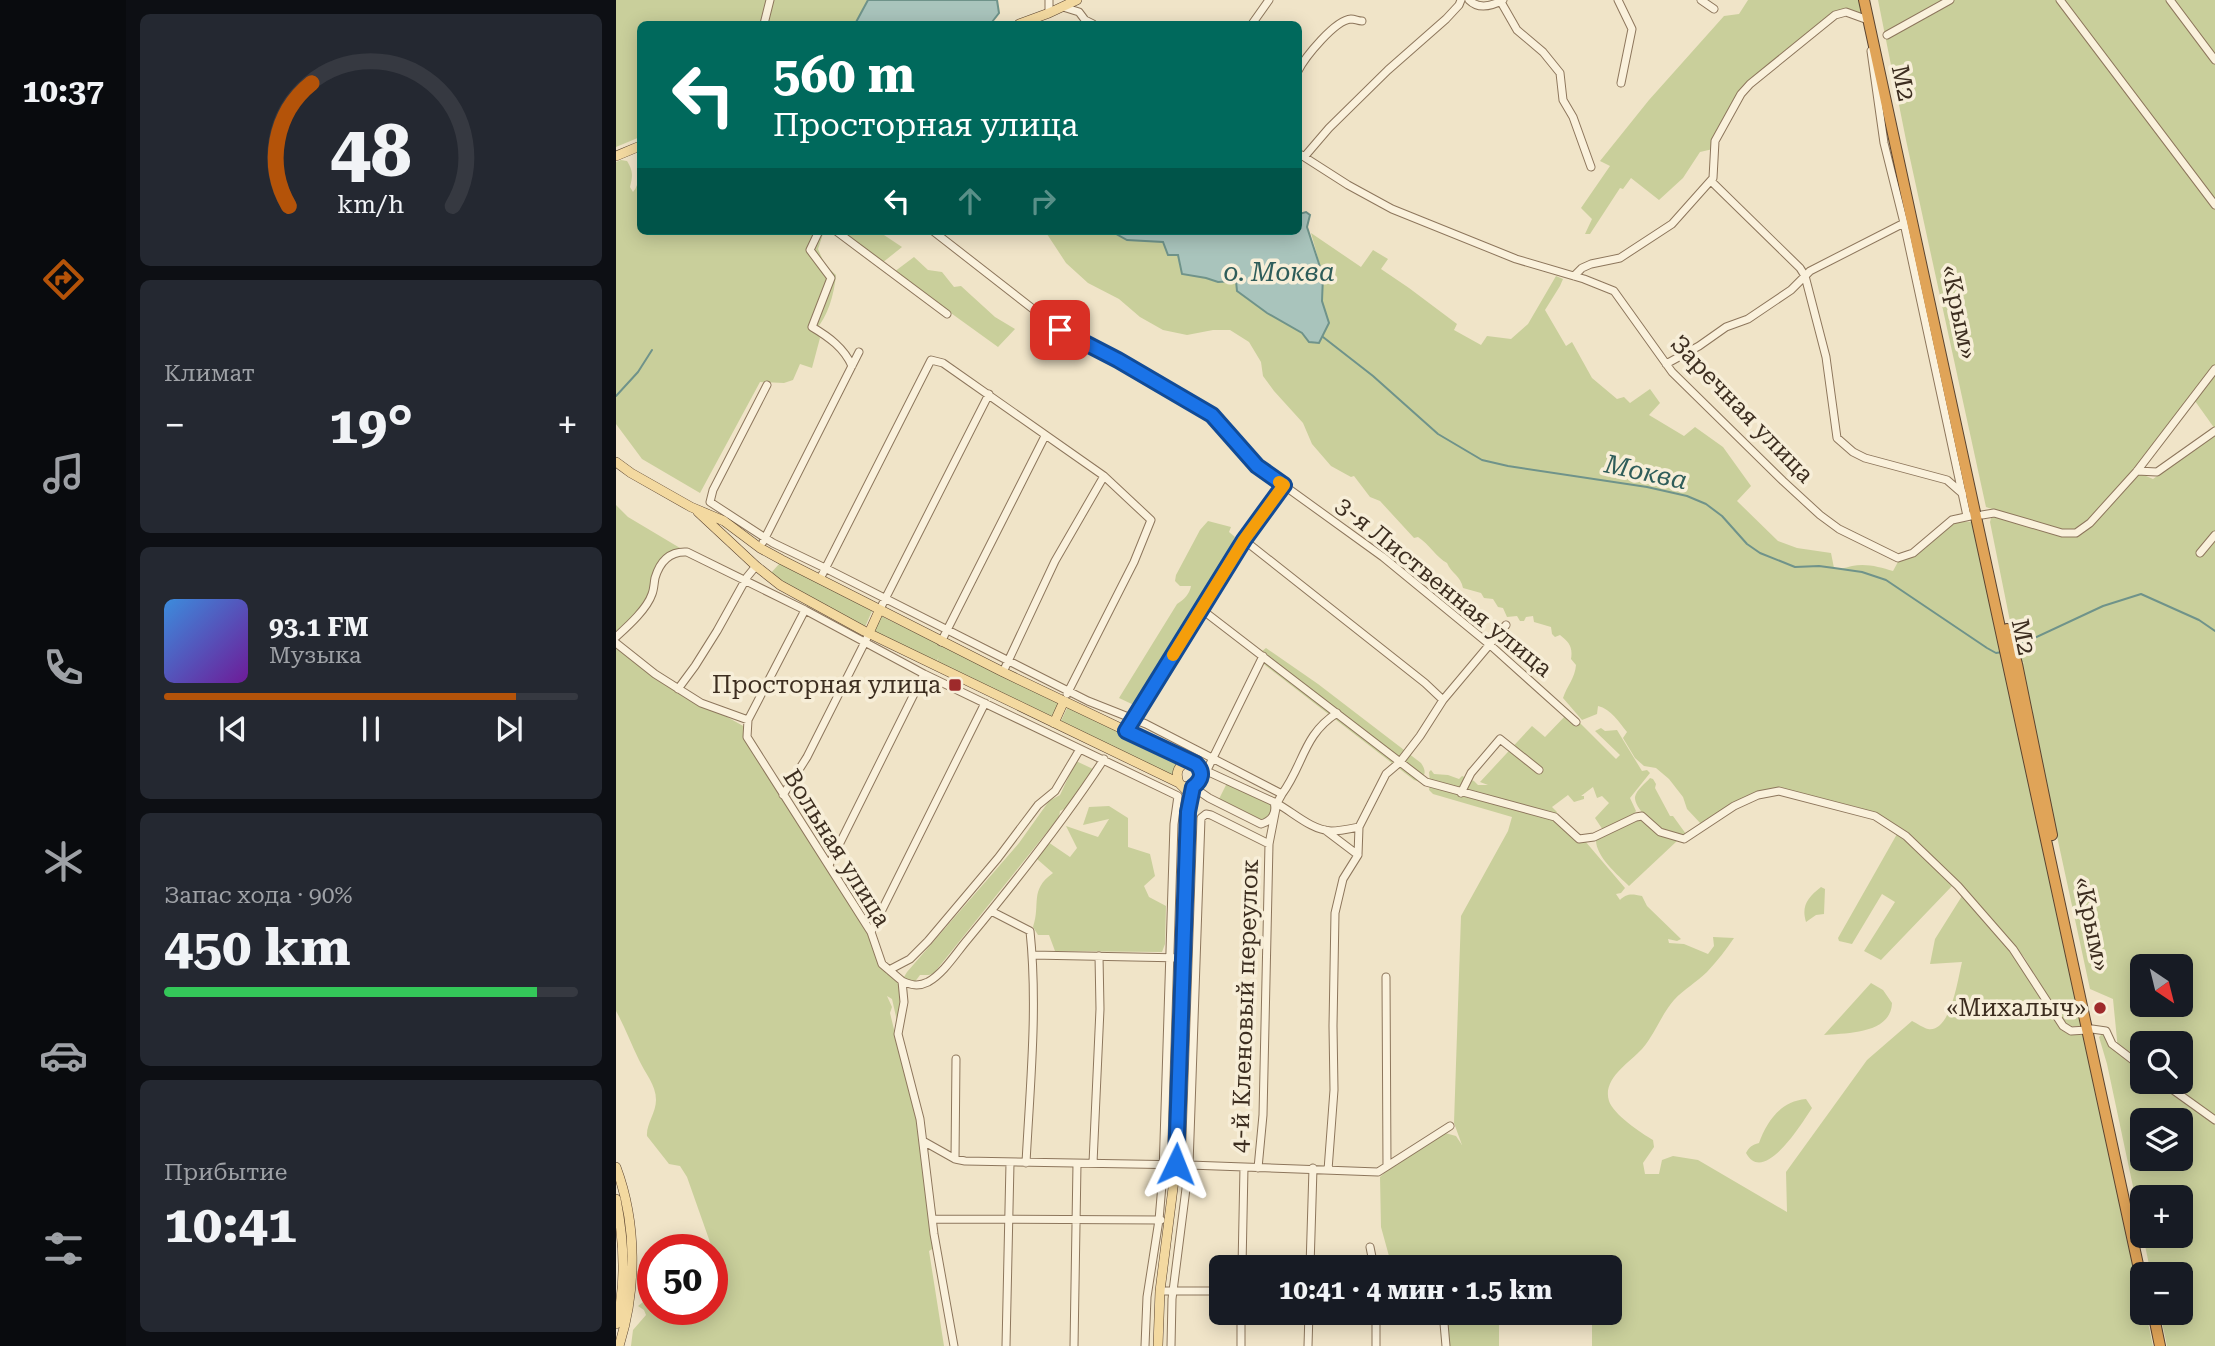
<!DOCTYPE html>
<html lang="ru">
<head>
<meta charset="utf-8">
<style>
  body { margin:0; font-family:"Roboto Serif",serif; background:#242831; color:#f1f3f6; height:100vh; display:flex; flex-direction:column; font-size:26px; white-space:nowrap }
  * { box-sizing:border-box; margin:0 }
  p { font-size:23px; color:#9ea1a6 }
  .icon { flex:none; width:38px; height:38px; fill:none; stroke:currentColor; stroke-width:2; stroke-linecap:round; stroke-linejoin:round }
  .map { position:relative; flex:1; overflow:hidden }
  .sheet { display:flex; flex-direction:column; gap:14px; padding:14px; background:#0d0f14; width:490px }
  .sheet>* { flex:none }
  .top-card { position:absolute; left:21px; top:21px; width:665px; height:214px; border-radius:10px; box-shadow:0 4px 18px #0003; background:#00695c; color:#fff; overflow:hidden }
  .needle { width:46px; rotate:145deg }
  .controls { position:absolute; left:1514px; top:954px; display:grid; gap:14px }
  .controls a { display:grid; place-items:center; width:63px; height:63px; border-radius:10px; background:#171b24; box-shadow:0 4px 18px #0003; font-size:35px }
  .speed { position:absolute; left:21px; top:1234px; display:flex; gap:14px; font-size:35px; font-weight:700; text-align:center }
  .speed>* { display:grid; place-content:center; width:91px; height:91px; border-radius:50%; background:#171b24; box-shadow:0 4px 18px #0003; line-height:1 }
  .speed .limit { border:10px solid #d22; background:#fff; color:#111 }
  .pin { position:absolute; display:grid; place-items:center; width:60px; height:60px; color:#fff; margin:-30px; border-radius:14px; box-shadow:0 4px 10px #0006 }
  .me { position:absolute; width:77px; margin:-38px; rotate:2deg; stroke-linejoin:round; filter:drop-shadow(0 0 5px #0008) }
  .turn { display:flex; align-items:center; gap:24px; height:147px; padding:0 21px; font-size:32px }
  .turn .icon { width:91px; height:91px; stroke-width:2.5 }
  .turn b { display:block; font-size:49px; line-height:60px }
  .lanes { display:flex; align-items:center; height:66px; padding:0 21px; background:#0003; justify-content:center; gap:35px; direction:ltr }
  .lanes .off { opacity:.35 }
  .big { font-size:52px; font-weight:700; line-height:1.1 }
  .sheet .card { flex:1; display:flex; flex-direction:column; justify-content:center; gap:10px; min-width:0; padding:0 24px; border-radius:10px; background:#242831 }
  .sheet .dial { align-items:center; gap:0 }
  .dial svg { height:182px; overflow:visible; fill:none; stroke:#363941; stroke-width:7; stroke-linecap:round; text-anchor:middle }
  .dial text { fill:#f1f3f6; stroke:none }
  .song { display:flex; align-items:center; gap:21px }
  .cover { width:84px; height:84px; border-radius:10px; background:linear-gradient(135deg,hsl(210 70% 55%),hsl(280 70% 35%)) }
  .played { height:7px; border-radius:4px; background:linear-gradient(90deg,#b45309 85%,#363941 85%) }
  .keys { display:flex; justify-content:space-around; direction:ltr }
  .heat { display:flex; justify-content:space-between; align-items:center; font-size:38px; direction:ltr }
  .charge { height:10px; border-radius:5px; background:linear-gradient(90deg,#34c759 90%,#363941 0) }
  .trip { position:absolute; left:593px; top:1255px; width:413px; height:70px; border-radius:10px; background:#171b24; box-shadow:0 4px 18px #0003; font-weight:700; line-height:70px; text-align:center }
  main { display:flex; flex:1; min-height:0 }
  .tab-bar { display:flex; flex-direction:column; width:126px; justify-content:space-around; align-items:center; background:#090b0e; color:#9ea1a6 }
  .tab-bar .icon { width:49px; height:49px }
  .tab-bar .selected { color:#b45309 }
  .tab-bar b { font-size:32px; color:#f1f3f6 }
  .map>svg:first-child { display:block }
  .green { fill:#c9cf9b; fill-rule:evenodd }
  .water { fill:#a9c4bc; stroke:#6f938a; stroke-width:2 }
  .lines { fill:none; stroke-linecap:round; stroke-linejoin:round }
  .stream { stroke:#6f938a; stroke-width:2 }
  .minor-casing { stroke:#8d765c; stroke-width:9 }
  .major-casing { stroke:#5b4430; stroke-width:10 }
  .highway-casing { stroke:#5b4430; stroke-width:12 }
  .minor { stroke:#faf1dc; stroke-width:7 }
  .major { stroke:#f3d9a0; stroke-width:9 }
  .highway { stroke:#e0a458; stroke-width:10 }
  .route-casing { stroke:#114b97; stroke-width:18 }
  .route { stroke:#1a73e8; stroke-width:12 }
  .slow { stroke:#f59e0b; stroke-width:12 }
  .poi-dot { fill:#9e2a2b; stroke:#f7eed8; stroke-width:2.5 }
  .labels { text-anchor:middle; dominant-baseline:central; stroke-width:7; stroke-linejoin:round; paint-order:stroke }
  .street-label { font-size:24px; fill:#3d2e20; stroke:#f7eed8 }
  .poi-label { font-size:24px; fill:#3d2e20; stroke:#f7eed8; text-anchor:end }
  .water-label { font-size:26px; font-style:italic; fill:#2f5d5a; stroke:#f7eed8 }
</style>
</head>
<body>
<main>
<nav class="tab-bar">
<b>10:37</b>
<svg class="icon selected" aria-label="directions" viewBox="0 0 24 24"><path d="M12 3l9 9-9 9-9-9zM9 14v-3h6M13 9l2 2-2 2"/></svg>
<svg class="icon" aria-label="music" viewBox="0 0 24 24"><path d="M9 18V5l10-2v13"/><circle cx="6" cy="18" r="3"/><circle cx="16" cy="16" r="3"/></svg>
<svg class="icon" aria-label="phone" viewBox="0 0 24 24"><path d="M5 4h4l2 5-3 2q2 4 5 5l2-3 5 2v4C11 20 4 13 5 4z"/></svg>
<svg class="icon" aria-label="climate" viewBox="0 0 24 24"><path d="M12 3v18M4 7l16 10M4 17L20 7"/></svg>
<svg class="icon" aria-label="car" viewBox="0 0 24 24"><path d="M5 17H2v-5l4-1 3-4h7l3 4 3 1v5h-3M9 17h6M6 11h13"/><circle cx="7" cy="17" r="2"/><circle cx="17" cy="17" r="2"/></svg>
<svg class="icon" aria-label="filters" viewBox="0 0 24 24"><path d="M4 7h16M4 17h16"/><circle cx="9" cy="7" r="2"/><circle cx="15" cy="17" r="2"/></svg>
</nav>
<section class="sheet">
<div class="card dial"><svg viewBox="0 0 100 80">
<path d="M14 69A42 42 0 1 1 86 69"/>
<path d="M14 69A42 42 0 0 1 24 15" stroke="#b45309"/>
<text x="50" y="56" font-size="32" font-weight="700">48</text>
<text x="50" y="72" font-size="11">km/h</text>
</svg></div>
<div class="card"><p>Климат</p>
<div class="heat"><a>−</a><b class="big">19°</b><a>+</a></div>
</div>
<div class="card">
<div class="song"><i class="cover"></i><div><b>93.1 FM</b><p>Музыка</p></div></div>
<div class="played"></div>
<div class="keys"><svg class="icon" aria-label="previous" viewBox="0 0 24 24"><path d="M18 5L8 12l10 7zM5 5v14"/></svg><svg class="icon" aria-label="pause" viewBox="0 0 24 24"><path d="M8 5v14M16 5v14"/></svg><svg class="icon" aria-label="next" viewBox="0 0 24 24"><path d="M6 5l10 7-10 7zM19 5v14"/></svg></div>
</div>
<div class="card"><p>Запас хода · 90%</p><b class="big">450 km</b><div class="charge"></div></div>
<div class="card"><p>Прибытие</p><b class="big">10:41</b></div>
</section>
<div class="map">
<svg width="1599" height="1346" viewBox="0 0 1599 1346">
  <rect width="100%" height="100%" fill="#f0e4c8"/>
  <!-- green -->
  <path class="green" d="M0 0H252L239 24H24V137L0 147Z
    M1132 0H1248L1252 18 1224 11 1133 83 1097 149 1084 152 1067 178 1043 200 1015 178 1007 189 1004 188 974 234H969L976 219 965 208 994 166 984 161 1033 100 1108 16 1123 14Z
    M1262 0H1599V366L1517 471 1466 527 1453 531 1434 529 1370 507 1290 140Z
    M5 160 11 161C17 171 17 175 14 187L17 192C25 183 20 174 24 165V231H208L202 249 209 265 220 275C218 295 212 316 199 331L204 338 196 368 184 364 177 380 168 383 144 382 84 493 26 459 0 424V162Z
    M222 231H262L286 247 266 263Z
    M429 231H495L511 240 547 242 562 255 566 274 590 278 603 282 620 281 621 291 651 313 686 333 693 342 713 323 706 301 707 276 695 233 745 267 757 250 772 259 765 269 793 288 841 324 838 330 865 345 871 336 895 339 912 324 940 276 947 279 944 286 929 310 950 346 956 342 976 378 1001 399 1008 397 1014 403 1034 389 1044 403 1033 415 1068 436 1079 427 1107 447 1135 486 1121 501 1162 541 1181 548 1215 553 1218 568C1227 569 1228 568 1236 566 1250 563 1264 567 1277 571L1283 560 1337 521 1357 522 1467 1026 1452 1027 1446 1020 1408 957 1380 925 1313 853 1285 828 1269 818 1241 807 1192 796 1141 792 1086 825 1071 809 1067 797 1053 779 1040 768 1028 766 1019 758 1007 738 1011 732C1003 722 995 709 982 706L981 714 966 720 947 698C951 686 959 678 960 665L955 659C957 647 953 642 944 635L939 637 936 634 935 627 918 622 917 616 910 617 908 621H904L901 616 891 617 887 608 882 607 877 599 868 598 865 593 847 588C845 576 835 573 831 563 821 558 813 544 802 537L798 538 764 501 754 497 738 476 735 477 715 466 696 444 687 423 658 391 647 376 645 362 633 342 614 330H597L571 335 547 330 524 317 503 299 472 283 450 263Z
    M298 257 312 270 326 272 338 287 345 286 379 317 399 329 382 347 278 272Z
    M1599 371V429L1579 401Z
    M1599 435V1346H1551L1544 1313 1564 1312V1274H1535L1527 1236H1564V1197H1526V1229L1491 1064 1483 1037 1487 1033 1502 1050 1497 999 1474 989 1404 665 1408 663 1403 659 1398 635 1403 630 1401 629 1397 631 1395 626 1374 522 1375 518 1381 516 1460 535 1523 473 1537 479ZM1526 966H1564V1004H1526ZM1526 1043H1564V1082H1526ZM1526 1120H1564V1158H1526Z
    M0 505 12 517 64 548C50 552 38 564 35 579 34 585 35 589 32 595 27 609 12 626 0 633Z
    M592 521 615 527 613 532 619 537 615 545 617 547 626 539 631 544 528 696 520 706 503 698 561 604C568 600 574 593 575 586H564L559 581 560 575 584 530Z
    M164 563 256 611 249 627 154 574Z
    M265 616 442 702 443 704 436 718 320 663 323 657 319 663 259 632 258 630Z
    M0 645 59 691 88 708 104 713 129 727 140 743 171 805 252 933 260 958 285 982 291 972 403 843 433 801 444 795 460 761 477 769 450 808 444 811 443 817 318 973 313 975H304L298 983 292 982 281 1021 276 999 271 996 276 1007 274 1013 305 1140 321 1246 313 1251 328 1346H15L17 1330 30 1315 28 1310 22 1306 37 1294V1309H96V1250L90 1249 95 1245 71 1177 64 1166 53 1164 31 1136C30 1124 40 1113 40 1100 40 1085 29 1073 23 1060 15 1044 9 1027 0 1011Z
    M650 648 702 684 805 763C810 770 810 775 804 782L798 780 650 666 640 656Z
    M452 706 565 761 559 767 557 777 444 723Z
    M953 712 1000 759 1004 755 979 731 985 728 989 731 1001 730 1026 771 1031 770 1034 773 1014 798 1020 811 1017 815 987 830 979 818 993 803 986 796 981 798 977 787 965 796H968V799L958 802 952 795 936 807 941 812 940 815 814 782 813 772 815 770 818 774 832 775 843 779 846 776 858 781 862 785H872L864 782 916 726 929 737Z
    M1034 778 1037 779 1040 784 1039 788 1054 816H1057L1070 834 1066 837C1059 835 1049 833 1044 829 1036 824 1018 807 1019 797 1020 790 1030 783 1034 778Z
    M611 783 655 804V814L651 820H646L603 799Z
    M814 784 936 818 969 841 1009 888 1005 893 1000 894 1004 900C1011 893 1016 894 1026 896L1031 906 1065 939 1061 941 1052 939 1053 943 1068 944 1092 954 1098 946 1097 937 1118 938C1110 950 1101 961 1091 972 1081 982 1068 989 1058 1000 1045 1015 1039 1034 1026 1049 1013 1063 986 1079 993 1101 997 1114 1025 1133 1037 1140L1038 1147 1027 1163 1029 1174H1043L1046 1160 1057 1156 1082 1160 1171 1212 1170 1172 1251 1060 1296 1021C1301 1023 1307 1028 1312 1029 1335 1033 1342 978 1346 962L1314 964 1319 939 1346 896 1394 951 1449 1032 1457 1035 1470 1034 1526 1293V1312L1530 1313 1537 1346H976V1313L994 1312V1267H776L765 1227 764 1177 778 1164 829 1133 840 1136 846 1145 838 1123 845 916 892 831 896 817 817 794 813 790Z
    M493 806 512 818V847L534 854 539 876 528 886 533 897 550 906 549 944 546 952 439 951 433 935H422L417 927C425 904 413 890 437 873L421 859 432 842 454 857 461 848 450 826 482 837 493 819 467 825 473 807Z
    M1025 818 1038 832 1061 841 1013 886C1002 875 980 857 980 840L987 837 988 834Z
    M1281 834H1283L1337 885 1265 960 1248 951 1279 902 1266 894 1236 944 1223 941 1222 938Z
    M1205 887 1209 889 1208 914 1200 915 1190 922C1185 906 1192 897 1205 887Z
    M1255 983 1267 990 1276 1003C1275 1034 1231 1033 1208 1035Z
    M1190 1099 1196 1108C1186 1123 1148 1186 1130 1153 1133 1147 1136 1145 1143 1143 1151 1121 1165 1101 1190 1099Z
    M827 1313H883V1346H831Z"/>
  <!-- water -->
  <path class="water" d="M252 0H381L383 13 376 22 369 24H239Z
    M690 212 694 215 691 227 707 276 706 301 713 323 703 343 693 342 686 333 651 313 621 291 620 281 602 282 590 278 566 274 562 255H552L547 242 511 240 495 231H682L683 214Z"/>
  <g class="lines">
    <!-- stream -->
    <path class="stream" d="M707 337 757 376 822 434 866 460 892 466 1031 487 1071 496 1090 504 1106 516 1131 544 1144 553 1179 567 1203 566 1218 568 1246 572 1270 580 1371 648 1380 653 1386 652
      M0 396 22 372 36 350
      M1399 647 1487 606 1525 594 1583 620 1599 631"/>
    <!-- minor casing -->
    <g class="minor-casing">
      <path id="minor" d="M433 0V13
        M853 0C863 10 876 6 887 0
        M1002 0 1016 29 1005 83
        M1085 0 1098 9
        M1444 0 1599 205
        M1554 0 1599 60
        M885 2 901 30 927 52 944 73 947 100 957 117 975 167
        M447 7 463 12 469 20 477 24
        M148 24 154 0
        M636 24 653 0
        M1271 35 1334 0
        M1255 51 1268 143 1288 223 1351 516
        M682 71C689 57 719 20 735 19 739 19 742 21 746 21
        M682 153 732 185 776 209 900 259 968 279 998 291 1056 372 1167 481 1204 515 1223 529 1282 558 1297 553 1336 520 1359 515
        M689 156 713 128 772 70 830 19 843 5 845 0
        M1095 181 1184 268 1189 276 1210 357 1221 438 1237 452 1249 458 1331 480 1347 494
        M203 231 194 250 215 278 196 327C213 337 228 348 236 366
        M220 231 331 314
        M317 231 444 330 502 360 596 415 641 466 767 557 873 644 960 722
        M958 276 966 268 975 264 1004 258 1056 224 1097 178 1099 141 1125 94 1134 84 1219 15 1230 12 1252 20
        M1050 364 1083 346 1110 327 1132 319 1175 290 1194 271 1288 223
        M151 385 97 490 94 502 157 543 209 568 472 701 530 724 666 794
        M1521 471 1541 472 1599 431
        M1366 515 1378 513 1446 533H1460L1474 523 1521 471 1599 369
        M628 540 809 683 827 700
        M147 542 243 352
        M1584 553 1599 535
        M204 579 315 360 327 363 488 476 535 520 518 562 451 694
        M585 609 810 782 939 817 963 839 978 837 1020 817 1026 816 1044 832 1068 839 1118 806 1142 795 1163 791 1259 816 1290 836 1342 886 1397 949 1447 1026 1455 1031 1471 1030
        M189 610 132 720 131 737 255 932 266 964 286 981 288 1002 282 1034 304 1119 318 1234 338 1346
        M263 611 373 394
        M0 637C12 626 31 609 36 594 38 589 38 583 39 578 44 561 54 551 71 552L189 610 308 674 562 796 558 824 547 1173 543 1220 531 1297 529 1346
        M325 642 429 436
        M0 643 39 674 85 703 132 720
        M387 672 439 561 488 476
        M62 689 79 666 101 631 131 577 140 566
        M510 731 628 540 669 485
        M591 770 647 656
        M577 787 593 798 645 824C656 821 661 813 658 802L584 768
        M845 793 855 773 884 739 923 770
        M167 795 191 757 251 638
        M660 803C677 812 695 830 715 831 724 831 733 829 743 827
        M709 830 742 855
        M213 865 308 674
        M375 911 414 931C422 1007 414 1086 410 1163
        M255 932 369 703
        M416 955 567 958
        M273 970 294 959 312 941 382 858 422 805 439 791 464 749
        M770 977 771 1165
        M286 981C295 985 302 987 312 982 328 973 340 953 352 939 400 881 447 822 488 759
        M1476 1029 1490 1031 1496 1044 1526 1067
        M1546 1082 1599 1120
        M307 1141 339 1159 349 1161 573 1165 762 1172 834 1126
        M339 1159 340 1059
        M477 1163 484 1009 483 956
        M642 1168 647 1115 653 844 661 803 666 794C688 764 687 735 721 713
        M712 1170 718 1090 717 1026 719 913 727 879 742 855 743 827 770 774 784 762 804 736 827 700 890 625
        M318 1219 545 1220
        M754 1247 758 1267
        M626 1267 628 1167
        M694 1267 697 1168
        M544 1291H606
        M625 1312V1346
        M827 1312 830 1346
        M390 1346 394 1163
        M458 1346 461 1164
        M555 1346 556 1299 573 1165 585 818 590 814 595 815 653 844
        M692 1346 693 1312
        M760 1346V1312"/>
    </g>
    <!-- major casing -->
    <g class="major-casing">
      <path id="major" d="M403 24 433 13 461 0
        M0 156 24 146
        M0 462 15 473 75 507 108 521 144 548 166 560 387 672 580 764C588 772 586 780 577 787L567 786
        M82 512 140 566 164 585 248 631 563 783 573 793 574 801
        M253 633 263 611
        M438 723 448 701
        M563 783C559 772 562 764 574 762
        M0 1167C21 1223 21 1289 3 1346
        M0 1199C8 1240 11 1283 0 1324
        M542 1346 544 1291 560 1164 572 812 575 795"/>
    </g>
    <!-- highway casing -->
    <g class="highway-casing">
      <path id="highway" d="M1248 0 1526 1283
        M1391 629 1401 664 1436 835
        M1537 1312 1544 1346"/>
    </g>
    <!-- minor -->
    <use href="#minor" class="minor"/>
    <!-- major -->
    <use href="#major" class="major"/>
    <!-- highway -->
    <use href="#highway" class="highway"/>
  </g>
  <g class="lines">
    <!-- route casing -->
    <g class="route-casing">
      <path id="route" d="M444 330 502 360 596 415 641 466 668 485 628 540 510 731 580 764C588 772 586 780 577 787L572 812 560 1164"/>
    </g>
    <!-- route -->
    <use href="#route" class="route"/>
    <!-- slow -->
    <path class="slow" d="M557 655 628 540 668 485 663 482"/>
  </g>
  <!-- markers -->
  <g class="poi-dot">
    <rect x="332" y="678" width="14" height="14" rx="3.5"/>
    <circle cx="1484" cy="1008" r="7"/>
  </g>
  <g class="labels">
    <!-- street labels -->
    <g class="street-label">
      <text transform="translate(1287 83) rotate(78)">М2</text>
      <text transform="translate(1343 312) rotate(78)">«Крым»</text>
      <text transform="translate(1126 409) rotate(46)">Заречная улица</text>
      <text transform="translate(828 587) rotate(39)">3-я Лиственная улица</text>
      <text transform="translate(1407 637) rotate(78)">М2</text>
      <text transform="translate(221 848) rotate(58)">Вольная улица</text>
      <text transform="translate(1476 924) rotate(78)">«Крым»</text>
      <text transform="translate(629 1006) rotate(-88)">4-й Кленовый переулок</text>
    </g>
    <!-- poi labels -->
    <g class="poi-label">
      <text x="325" y="685">Просторная улица</text>
      <text x="1470" y="1008">«Михалыч»</text>
    </g>
    <!-- water labels -->
    <g class="water-label">
      <text x="663" y="272">о. Моква</text>
      <text transform="translate(1030 472) rotate(12)">Моква</text>
    </g>
  </g>
</svg>
<div class="controls">
<a><svg class="needle" viewBox="-14 -14 28 28"><path d="M0-13l5 13h-10z" fill="#e53935"/><path d="M0 13l5-13h-10z" fill="#9ea1a6"/></svg></a>
<a><svg class="icon" aria-label="search" viewBox="0 0 24 24"><circle cx="10" cy="10" r="6"/><path d="M15 15l6 6"/></svg></a>
<a><svg class="icon" aria-label="layers" viewBox="0 0 24 24"><path d="M12 4l9 5-9 5-9-5zM3 14l9 5 9-5"/></svg></a>
<a>+</a>
<a>−</a>
</div>
<div class="speed"><div class="limit">50</div></div>
<div class="pin" style="left:444px;top:330px;background:#d93025"><svg class="icon" aria-label="arrive" viewBox="0 0 24 24"><path d="M6 21V4h12l-3 4 3 4H6"/></svg></div>
<svg class="me" style="left:560px;top:1164px" viewBox="-20 -20 40 40"><path d="M0-17L14 15 0 8-14 15z" fill="#1a73e8" stroke="#fff" stroke-width="4"/></svg>
<div class="trip">10:41 · 4 мин · 1.5 km</div>
<div class="top-card">
<div class="turn"><svg class="icon" aria-label="left" viewBox="0 0 24 24"><path d="M17 20v-9H6M10 6l-5 5 5 5"/></svg><div><b>560 m</b>Просторная улица</div></div>
<div class="lanes"><svg class="icon" aria-label="left" viewBox="0 0 24 24"><path d="M17 20v-9H6M10 6l-5 5 5 5"/></svg><svg class="icon off" aria-label="ahead" viewBox="0 0 24 24"><path d="M12 20V5M6 11l6-6 6 6"/></svg><svg class="icon off" aria-label="right" viewBox="0 0 24 24"><path d="M7 20v-9h11M14 6l5 5-5 5"/></svg></div>
</div>
</div>
</main>
</body>
</html>
